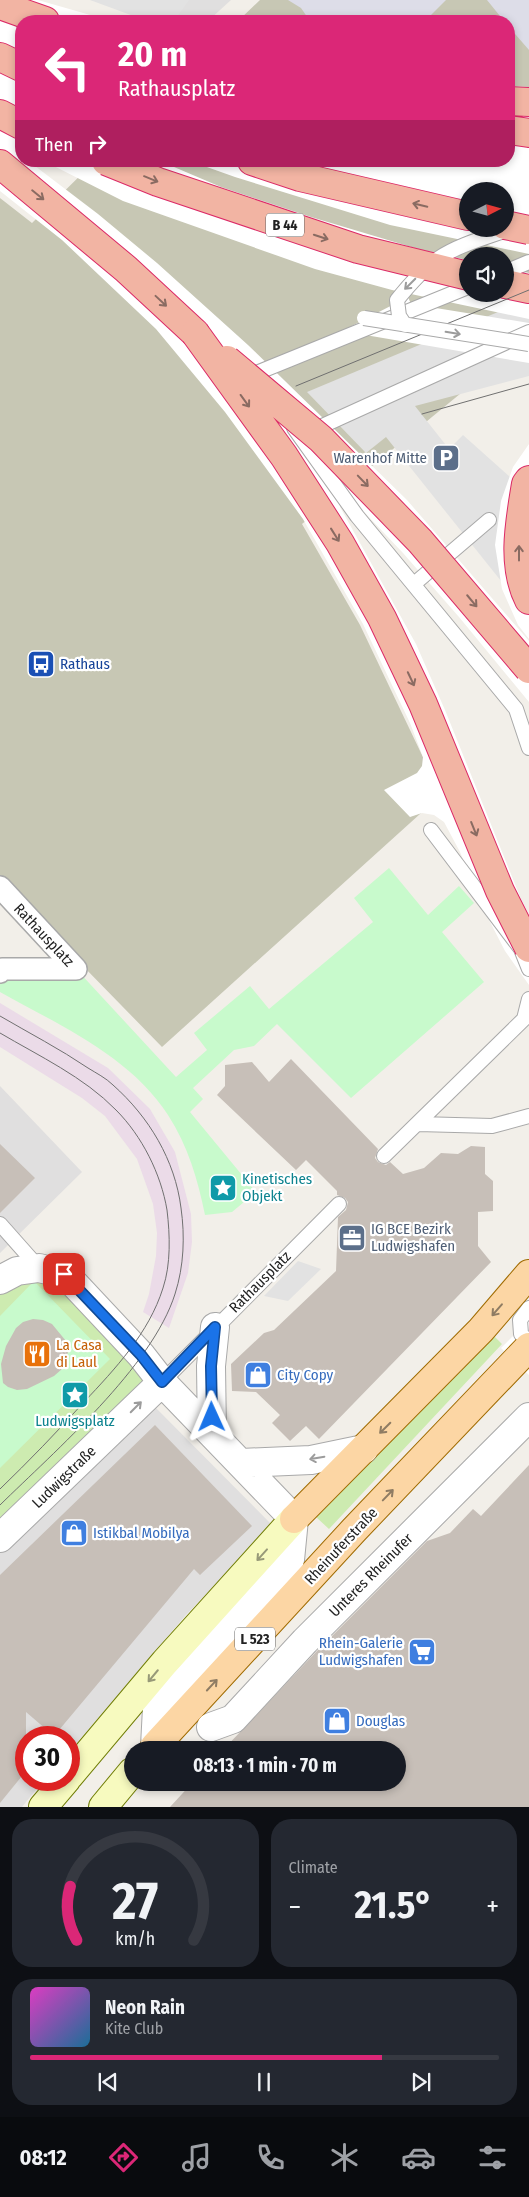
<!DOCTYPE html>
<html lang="en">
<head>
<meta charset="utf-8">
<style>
  body { margin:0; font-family:"Fira Sans Condensed",sans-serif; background:#242831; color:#f1f3f6; height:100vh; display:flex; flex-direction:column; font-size:19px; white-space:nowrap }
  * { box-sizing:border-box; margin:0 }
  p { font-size:16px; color:#9ea1a6 }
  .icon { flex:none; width:28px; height:28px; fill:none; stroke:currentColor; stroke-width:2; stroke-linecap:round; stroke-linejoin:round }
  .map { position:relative; height:1807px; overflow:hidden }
  .details { display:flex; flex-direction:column; gap:12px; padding:12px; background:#0d0f14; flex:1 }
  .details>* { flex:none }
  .guide { position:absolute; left:15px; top:15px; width:500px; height:152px; border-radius:20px; box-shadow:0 2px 8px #0003; background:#db2777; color:#fff; overflow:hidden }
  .needle { width:32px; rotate:84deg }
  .buttons { position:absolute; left:459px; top:182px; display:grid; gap:10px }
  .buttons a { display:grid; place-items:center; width:55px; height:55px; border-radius:50%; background:#171b24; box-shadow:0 2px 8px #0003; font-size:25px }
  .speed { position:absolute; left:15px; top:1726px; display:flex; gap:10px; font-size:25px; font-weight:700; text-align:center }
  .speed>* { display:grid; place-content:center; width:65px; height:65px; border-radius:50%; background:#171b24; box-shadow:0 2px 8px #0003; line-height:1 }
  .speed .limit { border:8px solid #d22; background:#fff; color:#111 }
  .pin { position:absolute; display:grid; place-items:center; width:42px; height:42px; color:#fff; margin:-21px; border-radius:10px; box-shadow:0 2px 8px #0006 }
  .me { position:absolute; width:55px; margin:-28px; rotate:359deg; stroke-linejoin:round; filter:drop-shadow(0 0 4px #0008) }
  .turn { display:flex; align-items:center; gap:18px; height:105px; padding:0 20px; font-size:22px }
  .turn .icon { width:65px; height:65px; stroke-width:2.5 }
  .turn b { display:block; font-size:35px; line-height:42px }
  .then { display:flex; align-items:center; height:48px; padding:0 20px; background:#0003; gap:10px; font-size:19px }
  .big { font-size:38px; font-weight:700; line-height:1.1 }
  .details .widget { flex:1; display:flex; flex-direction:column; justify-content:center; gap:8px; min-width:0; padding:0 18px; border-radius:20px; background:#242831 }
  .details .dial { align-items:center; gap:0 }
  .dial svg { height:130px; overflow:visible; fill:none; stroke:#363941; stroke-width:7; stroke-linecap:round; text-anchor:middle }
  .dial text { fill:#f1f3f6; stroke:none }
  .song { display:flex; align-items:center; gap:15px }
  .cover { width:60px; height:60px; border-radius:8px; background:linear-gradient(135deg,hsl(310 70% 55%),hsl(200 70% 35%)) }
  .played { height:5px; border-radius:2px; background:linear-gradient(90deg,#db2777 75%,#363941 75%) }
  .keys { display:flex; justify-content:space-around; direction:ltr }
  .heat { display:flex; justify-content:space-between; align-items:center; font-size:28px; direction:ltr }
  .details .tiles { flex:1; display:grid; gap:12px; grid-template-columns:1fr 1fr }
  .widget:last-child { grid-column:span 2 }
  .trip { position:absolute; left:124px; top:1741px; width:282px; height:50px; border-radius:25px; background:#171b24; box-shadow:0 2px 8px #0003; font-weight:700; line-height:50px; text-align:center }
  .tabs { display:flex; height:80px; justify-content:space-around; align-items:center; background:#090b0e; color:#9ea1a6 }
  .tabs .icon { width:35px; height:35px }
  .tabs .active { color:#db2777 }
  .tabs b { font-size:22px; color:#f1f3f6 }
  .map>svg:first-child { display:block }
  .residential { fill:#e0dfdf }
  .industrial { fill:#ebdbe8 }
  .construction { fill:#c7c7b4; fill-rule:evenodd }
  .grass { fill:#cdebb0 }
  .park { fill:#c8facc }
  .parking { fill:#e2e2e2 }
  .plaza { fill:#dddde8 }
  .pier { fill:#fff; fill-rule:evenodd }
  .building { fill:#c7bfb8 }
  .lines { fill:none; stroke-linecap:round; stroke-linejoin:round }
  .service-casing { stroke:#a9a9a9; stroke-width:16 }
  .pedestrian-casing { stroke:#a9a9a9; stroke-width:24 }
  .minor-casing { stroke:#a9a9a9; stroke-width:30 }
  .secondary-casing { stroke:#707d05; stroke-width:30 }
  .primary-casing { stroke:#a06b00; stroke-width:30 }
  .trunk-casing { stroke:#dc2a67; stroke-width:30 }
  .service { stroke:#fff; stroke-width:14 }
  .pedestrian { stroke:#fff; stroke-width:21 }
  .minor { stroke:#fff; stroke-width:28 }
  .secondary { stroke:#f7fabf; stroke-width:28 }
  .primary { stroke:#fcd6a4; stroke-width:28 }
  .trunk { stroke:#f2b4a3; stroke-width:28 }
  .tram { stroke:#707070; stroke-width:1 }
  .service-bridge-casing { stroke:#a9a9a9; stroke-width:16; stroke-linecap:butt }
  .trunk-bridge-casing { stroke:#dc2a67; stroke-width:30; stroke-linecap:butt }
  .service-bridge { stroke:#fff; stroke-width:14 }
  .trunk-bridge { stroke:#f2b4a3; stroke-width:28 }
  .oneway { stroke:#8a6b62 }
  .oneway2 { stroke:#9c9c9c }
  .oneway3 { stroke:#8f7c63 }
  .oneway4 { stroke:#979978 }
  .route-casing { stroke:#114b97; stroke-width:12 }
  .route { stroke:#1a73e8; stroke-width:9 }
  .labels { text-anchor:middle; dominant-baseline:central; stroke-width:4.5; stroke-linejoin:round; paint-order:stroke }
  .shield { fill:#fff; stroke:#646464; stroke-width:1 }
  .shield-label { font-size:14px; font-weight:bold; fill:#222 }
  .service-label { font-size:15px; fill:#4e5e75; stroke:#fff; text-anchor:end }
  .transit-label { font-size:15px; fill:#164399; stroke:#fff; text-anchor:start }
  .street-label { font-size:15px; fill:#222; stroke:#fff }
  .culture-label { font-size:15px; fill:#0d838f; stroke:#fff; text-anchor:start }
  .food-label { font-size:15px; fill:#c56008; stroke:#fff; text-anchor:start }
  .shop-label { font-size:15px; fill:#366cbe; stroke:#fff; text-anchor:start }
</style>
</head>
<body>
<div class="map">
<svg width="529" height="1807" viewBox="0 0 529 1807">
  <rect width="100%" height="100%" fill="#f2efe9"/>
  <!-- residential -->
  <path class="residential" d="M91 0H231L208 21H173Z
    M0 1086 82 1172 0 1253Z
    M153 1405 272 1525 185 1616 69 1752V1738H26V1780H44L22 1807H0V1552Z"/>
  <!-- industrial -->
  <path class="industrial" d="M0 1003 108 1068 150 1109 175 1152 191 1214 192 1242 188 1273 169 1328 143 1312 149 1294 156 1256 157 1233 153 1204 137 1159 105 1116 82 1098 0 1047Z"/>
  <!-- construction -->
  <path class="construction" d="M260 0H308L338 21H238Z
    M419 0H501L529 12V337L302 524 360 625 441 795 162 1047 0 881V198L32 223 95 161H509V21H397ZM468 191H505V229H468ZM468 256H505V294H468Z"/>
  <!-- grass -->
  <path class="grass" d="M39 1268 162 1382 0 1538V1280Z
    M493 1335 502 1344 329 1529 316 1517 466 1366Z"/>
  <!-- park -->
  <path class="park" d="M389 868 428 915 459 886 474 903 442 932 484 982 351 1098 277 1024 254 1046 234 1050 193 1088 203 1099 190 1112 256 1192 232 1212 205 1215C198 1180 188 1146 168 1115 130 1056 59 1025 0 992V976L78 971 176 1077 207 1050 194 1033 250 986 269 1009 373 922 354 898Z
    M34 1281 110 1359 0 1468V1316Z"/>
  <!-- parking -->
  <path class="parking" d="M90 0H189L174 21H147Z
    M529 299V376L415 406 449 449 463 435 510 477 529 616 386 437 366 453 307 392Z
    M298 1261 321 1269 288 1301 264 1296Z"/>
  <!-- plaza -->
  <path class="plaza" d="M288 0H446L425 21H310L301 8Z
    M487 0H529V50L509 27V21H504Z"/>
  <!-- pier -->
  <path class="pier" d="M0 0H38L111 21H21V161H33L35 166 98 214 157 263 248 345 407 500 529 641V702L459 617 403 553 349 496 339 497 340 507 416 644 445 710 521 899 529 914V985L505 951 486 914 460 852 444 822 434 815 422 813 410 817 384 790 417 773 422 766 423 757 410 723 363 624 303 519 225 412 156 329 62 240 0 191Z
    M509 86 529 87V254L390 225 235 177 190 161H509ZM468 191H505V229H468Z
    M44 161H160L221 187 311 217 418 249 467 260 468 294H505V268L529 273V319L392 290 315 269 123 201Z
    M408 297 411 304 529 323V363L342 331Z
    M529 444V639L518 625 502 589 495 545 501 501 513 467Z
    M529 1320V1375L501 1348Z"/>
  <!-- building -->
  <path class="building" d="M291 1059 378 1149 375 1158 378 1162 386 1165 390 1162 403 1174 424 1168 441 1153 458 1154 471 1146 485 1147V1174L493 1181V1211L478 1212V1246L491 1262 319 1439 306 1426 290 1441 272 1423 280 1415 256 1392 232 1391 231 1364 264 1333 274 1330 336 1271 338 1217 346 1210 348 1202 345 1198 337 1195V1191L306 1160 296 1170 217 1095 225 1086V1065L252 1062 269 1082Z
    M0 1144 35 1178 0 1213Z
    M33 1319 43 1320 52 1324 66 1341 68 1352 62 1369 54 1376 27 1389 17 1390 8 1387 3 1383 1 1364 6 1346 16 1328 23 1322Z
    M155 1425 252 1526 200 1575 194 1569 54 1736 26 1712V1771L0 1803V1575Z
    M529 1465V1807H170L193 1782H398V1750H223L316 1652 427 1541 450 1533 473 1509 481 1516Z"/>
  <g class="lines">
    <!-- service casing -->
    <g class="service-casing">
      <path id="service" d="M505 272 529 262
        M259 381 254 374 468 287
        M294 428 357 516 516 709 529 748
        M309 432 529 332
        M414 584 489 520
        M431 830 521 949 529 969
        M418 1124 492 1126 529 1116
        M384 1156 524 1019 529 999
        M0 1224 39 1268
        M529 1308 520 1320 521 1334 529 1342
        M162 1382 339 1204"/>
    </g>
    <!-- pedestrian casing -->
    <g class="pedestrian-casing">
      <path id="pedestrian" d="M0 887 76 969H2L0 972"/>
    </g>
    <!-- minor casing -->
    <g class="minor-casing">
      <path id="minor" d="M0 1280 17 1271 39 1268 65 1274 141 1355 162 1382 294 1519 290 1560 157 1708 155 1746
        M212 1434 211 1366 215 1327
        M241 1463 311 1460 364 1449
        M0 1538 162 1382
        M211 1727 233 1719 305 1641 529 1417"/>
    </g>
    <!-- secondary casing -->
    <g class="secondary-casing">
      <path id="secondary" d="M69 1776 165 1662 294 1519
        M43 1807 66 1780
        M103 1807 132 1772"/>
    </g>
    <!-- primary casing -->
    <g class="primary-casing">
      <path id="primary" d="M294 1519 481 1330 529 1274
        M155 1746 354 1530 529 1347"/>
    </g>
    <!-- trunk casing -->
    <g class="trunk-casing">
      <path id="trunk" d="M0 5 45 21
        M0 57 21 67
        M509 101 529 102
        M0 114 21 125
        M509 130 529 133
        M252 161 300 177 468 216
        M0 164 126 269 195 333
        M505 284 529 289
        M529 480 526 484C520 521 511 565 529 600"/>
    </g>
    <!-- service -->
    <use href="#service" class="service"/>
    <!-- pedestrian -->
    <use href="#pedestrian" class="pedestrian"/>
    <!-- minor -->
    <use href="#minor" class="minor"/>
    <!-- secondary -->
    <use href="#secondary" class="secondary"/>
    <!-- primary -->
    <use href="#primary" class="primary"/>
    <!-- trunk -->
    <use href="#trunk" class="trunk"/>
    <!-- tram -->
    <path class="tram" d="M296 386 529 290
      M422 414 529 384
      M0 1016C29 1033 60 1049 88 1068 96 1073 106 1078 113 1085 149 1117 175 1160 181 1208 185 1236 184 1266 175 1294 152 1367 55 1451 0 1505
      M0 1033C39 1056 84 1077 116 1110 142 1136 161 1174 167 1210 170 1235 171 1264 163 1288 149 1333 115 1369 84 1402 57 1432 29 1461 0 1489"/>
    <!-- service-bridge casing -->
    <g class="service-bridge-casing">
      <path id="service-bridge" d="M364 318 529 344
        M405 325 399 316 397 300C409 285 423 269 439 258 460 244 488 237 512 228"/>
    </g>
    <!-- trunk-bridge casing -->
    <g class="trunk-bridge-casing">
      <path id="trunk-bridge" d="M106 161 158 182 358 249 468 276
        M505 225 529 230
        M195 333 284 456 340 543 382 618 423 704 500 891 529 948
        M227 360 321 439 420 541 529 669"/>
    </g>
    <!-- service-bridge -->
    <use href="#service-bridge" class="service-bridge"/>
    <!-- trunk-bridge -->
    <use href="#trunk-bridge" class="trunk-bridge"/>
  </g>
  <!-- one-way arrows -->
  <defs><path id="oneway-shaft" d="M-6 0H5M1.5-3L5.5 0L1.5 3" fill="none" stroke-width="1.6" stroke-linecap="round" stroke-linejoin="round" transform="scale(1.25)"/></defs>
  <g class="oneway">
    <use href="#oneway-shaft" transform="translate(151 179) rotate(22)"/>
    <use href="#oneway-shaft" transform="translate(38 195) rotate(39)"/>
    <use href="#oneway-shaft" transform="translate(420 205) rotate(-167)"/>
    <use href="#oneway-shaft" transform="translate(321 237) rotate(18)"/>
    <use href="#oneway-shaft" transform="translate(161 301) rotate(43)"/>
    <use href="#oneway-shaft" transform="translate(245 401) rotate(54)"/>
    <use href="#oneway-shaft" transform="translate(363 481) rotate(46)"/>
    <use href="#oneway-shaft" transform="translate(335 535) rotate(58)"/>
    <use href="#oneway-shaft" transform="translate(519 553) rotate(-90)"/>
    <use href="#oneway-shaft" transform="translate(472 601) rotate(50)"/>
    <use href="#oneway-shaft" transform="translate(411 679) rotate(65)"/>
    <use href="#oneway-shaft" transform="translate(474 829) rotate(68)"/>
  </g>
  <g class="oneway2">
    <use href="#oneway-shaft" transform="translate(410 284) rotate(135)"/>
    <use href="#oneway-shaft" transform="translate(453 333) rotate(9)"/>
    <use href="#oneway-shaft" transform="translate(136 1407) rotate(-45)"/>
    <use href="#oneway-shaft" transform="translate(317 1458) rotate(170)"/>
  </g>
  <g class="oneway3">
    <use href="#oneway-shaft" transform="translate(497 1310) rotate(131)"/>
    <use href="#oneway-shaft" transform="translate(385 1428) rotate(135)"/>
    <use href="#oneway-shaft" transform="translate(388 1495) rotate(-46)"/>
    <use href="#oneway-shaft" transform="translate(212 1685) rotate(-47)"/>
  </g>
  <g class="oneway4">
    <use href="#oneway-shaft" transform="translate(262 1555) rotate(132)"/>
    <use href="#oneway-shaft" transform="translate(153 1676) rotate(130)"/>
  </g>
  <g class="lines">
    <!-- route casing -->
    <g class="route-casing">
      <path id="route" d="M64 1274 141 1355 162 1382 215 1327 211 1366 212 1417"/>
    </g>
    <!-- route -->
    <use href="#route" class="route"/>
  </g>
  <!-- icons -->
  <defs>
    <g id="parking-square" transform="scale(1.4375)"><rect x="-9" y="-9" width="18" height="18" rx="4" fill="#5c6f8a" stroke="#fff"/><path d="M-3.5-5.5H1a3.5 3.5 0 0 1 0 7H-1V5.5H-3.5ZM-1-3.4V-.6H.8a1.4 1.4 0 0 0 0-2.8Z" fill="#fff"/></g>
    <g id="bus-square" transform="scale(1.4375)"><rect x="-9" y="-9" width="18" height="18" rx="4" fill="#1a4fb4" stroke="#fff"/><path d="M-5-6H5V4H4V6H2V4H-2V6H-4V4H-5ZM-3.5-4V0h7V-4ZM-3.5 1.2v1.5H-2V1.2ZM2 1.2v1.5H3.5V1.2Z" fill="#fff"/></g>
    <g id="sight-square" transform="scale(1.4375)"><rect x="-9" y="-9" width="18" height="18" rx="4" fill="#0f9aa8" stroke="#fff"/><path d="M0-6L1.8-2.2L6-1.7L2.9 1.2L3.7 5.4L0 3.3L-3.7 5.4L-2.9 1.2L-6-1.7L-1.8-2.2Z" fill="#fff"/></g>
    <g id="office-square" transform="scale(1.4375)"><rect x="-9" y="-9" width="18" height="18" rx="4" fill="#5c6f8a" stroke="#fff"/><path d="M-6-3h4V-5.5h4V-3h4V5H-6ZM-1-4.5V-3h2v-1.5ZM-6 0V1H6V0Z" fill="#fff"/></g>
    <g id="restaurant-square" transform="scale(1.4375)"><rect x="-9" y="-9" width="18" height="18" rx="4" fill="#e8710a" stroke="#fff"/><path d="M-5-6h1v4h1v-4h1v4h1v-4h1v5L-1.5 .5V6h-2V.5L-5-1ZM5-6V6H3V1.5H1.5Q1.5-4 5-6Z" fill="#fff"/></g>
    <g id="shop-square" transform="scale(1.4375)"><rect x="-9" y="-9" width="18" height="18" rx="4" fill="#3f7fe0" stroke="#fff"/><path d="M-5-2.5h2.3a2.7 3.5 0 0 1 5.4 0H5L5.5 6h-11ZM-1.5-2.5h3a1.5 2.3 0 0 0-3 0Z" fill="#fff"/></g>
    <g id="supermarket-square" transform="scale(1.4375)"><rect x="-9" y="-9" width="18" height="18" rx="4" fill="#3f7fe0" stroke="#fff"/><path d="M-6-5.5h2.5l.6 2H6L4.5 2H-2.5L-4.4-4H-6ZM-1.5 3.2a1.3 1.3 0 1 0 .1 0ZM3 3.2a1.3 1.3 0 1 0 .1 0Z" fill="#fff"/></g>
  </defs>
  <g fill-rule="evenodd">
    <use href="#parking-square" x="446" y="458"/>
    <use href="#bus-square" x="41" y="664"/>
    <use href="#sight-square" x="223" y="1188"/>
    <use href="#office-square" x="352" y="1238"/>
    <use href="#restaurant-square" x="37" y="1354"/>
    <use href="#shop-square" x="258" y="1375"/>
    <use href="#sight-square" x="75" y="1395"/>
    <use href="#shop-square" x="74" y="1533"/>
    <use href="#supermarket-square" x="422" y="1652"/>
    <use href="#shop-square" x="337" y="1721"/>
  </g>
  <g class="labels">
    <!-- shield labels -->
    <g class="shield">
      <rect x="266" y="213.5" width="38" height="23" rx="4"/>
      <rect x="235" y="1627.5" width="40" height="23" rx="4"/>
    </g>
    <g class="shield-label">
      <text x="285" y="225">B 44</text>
      <text x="255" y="1639">L 523</text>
    </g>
    <!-- service labels -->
    <g class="service-label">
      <text x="427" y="458">Warenhof Mitte</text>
      <text x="371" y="1229" text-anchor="start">IG BCE Bezirk<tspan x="371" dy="17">Ludwigshafen</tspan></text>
    </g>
    <!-- transit labels -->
    <g class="transit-label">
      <text x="60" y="664">Rathaus</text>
    </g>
    <!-- street labels -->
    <g class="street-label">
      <text transform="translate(44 935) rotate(47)">Rathausplatz</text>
      <text transform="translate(260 1282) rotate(-45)">Rathausplatz</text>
      <text transform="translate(64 1477) rotate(-44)">Ludwigstraße</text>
      <text transform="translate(341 1546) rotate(-47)">Rheinuferstraße</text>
      <text transform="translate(371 1575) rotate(-45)">Unteres Rheinufer</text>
    </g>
    <!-- culture labels -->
    <g class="culture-label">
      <text x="242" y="1179">Kinetisches<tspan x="242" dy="17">Objekt</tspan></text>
      <text x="75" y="1421" text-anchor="middle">Ludwigsplatz</text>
    </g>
    <!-- food labels -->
    <g class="food-label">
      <text x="56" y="1345">La Casa<tspan x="56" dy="17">di Laul</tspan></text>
    </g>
    <!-- shop labels -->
    <g class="shop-label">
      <text x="277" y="1375">City Copy</text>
      <text x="93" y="1533">Istikbal Mobilya</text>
      <text x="403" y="1643" text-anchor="end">Rhein-Galerie<tspan x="403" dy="17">Ludwigshafen</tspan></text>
      <text x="356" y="1721">Douglas</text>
    </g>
  </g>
</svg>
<div class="buttons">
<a><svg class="needle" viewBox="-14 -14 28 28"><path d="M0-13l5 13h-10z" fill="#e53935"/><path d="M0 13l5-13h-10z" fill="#9ea1a6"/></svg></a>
<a><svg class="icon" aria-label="sound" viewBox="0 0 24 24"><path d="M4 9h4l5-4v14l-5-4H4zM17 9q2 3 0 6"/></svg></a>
</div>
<div class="speed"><div class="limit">30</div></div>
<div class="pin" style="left:64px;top:1274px;background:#d93025"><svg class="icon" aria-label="arrive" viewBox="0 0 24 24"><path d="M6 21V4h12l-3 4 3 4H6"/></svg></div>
<svg class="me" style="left:212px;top:1417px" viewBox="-20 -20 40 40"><path d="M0-17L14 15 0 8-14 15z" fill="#1a73e8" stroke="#fff" stroke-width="4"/></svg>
<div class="trip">08:13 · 1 min · 70 m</div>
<div class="guide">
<div class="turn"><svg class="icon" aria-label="left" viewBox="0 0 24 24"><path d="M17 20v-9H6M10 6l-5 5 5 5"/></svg><div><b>20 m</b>Rathausplatz</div></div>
<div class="then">Then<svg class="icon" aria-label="right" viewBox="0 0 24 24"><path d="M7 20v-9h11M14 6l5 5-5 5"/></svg></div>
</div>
</div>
<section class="details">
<div class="tiles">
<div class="widget dial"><svg viewBox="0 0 100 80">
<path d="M14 69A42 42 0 1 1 86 69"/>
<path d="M14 69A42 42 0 0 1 10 36" stroke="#db2777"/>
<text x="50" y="56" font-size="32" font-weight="700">27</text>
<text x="50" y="72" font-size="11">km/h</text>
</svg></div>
<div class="widget"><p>Climate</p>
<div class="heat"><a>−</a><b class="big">21.5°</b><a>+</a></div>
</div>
<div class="widget">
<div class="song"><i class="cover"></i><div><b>Neon Rain</b><p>Kite Club</p></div></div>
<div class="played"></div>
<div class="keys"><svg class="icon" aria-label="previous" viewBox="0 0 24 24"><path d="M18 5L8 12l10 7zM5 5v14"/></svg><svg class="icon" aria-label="pause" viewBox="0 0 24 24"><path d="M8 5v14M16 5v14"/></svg><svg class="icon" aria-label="next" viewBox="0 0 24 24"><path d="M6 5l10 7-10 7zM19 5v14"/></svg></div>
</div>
</div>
</section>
<nav class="tabs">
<b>08:12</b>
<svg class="icon active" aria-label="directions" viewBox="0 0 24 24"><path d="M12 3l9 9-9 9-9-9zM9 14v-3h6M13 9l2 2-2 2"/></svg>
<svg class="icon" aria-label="music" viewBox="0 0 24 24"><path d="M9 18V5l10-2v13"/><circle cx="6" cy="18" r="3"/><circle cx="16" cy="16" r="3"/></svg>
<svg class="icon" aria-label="phone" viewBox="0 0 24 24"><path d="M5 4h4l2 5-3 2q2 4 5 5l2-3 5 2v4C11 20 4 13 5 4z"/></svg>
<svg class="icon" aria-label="climate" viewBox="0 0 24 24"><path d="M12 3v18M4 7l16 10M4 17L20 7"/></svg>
<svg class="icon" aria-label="car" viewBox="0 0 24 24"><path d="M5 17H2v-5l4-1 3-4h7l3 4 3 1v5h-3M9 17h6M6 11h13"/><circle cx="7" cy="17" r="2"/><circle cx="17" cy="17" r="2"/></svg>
<svg class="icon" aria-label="filters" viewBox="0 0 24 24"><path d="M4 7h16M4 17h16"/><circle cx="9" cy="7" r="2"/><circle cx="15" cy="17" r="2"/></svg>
</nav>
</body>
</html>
